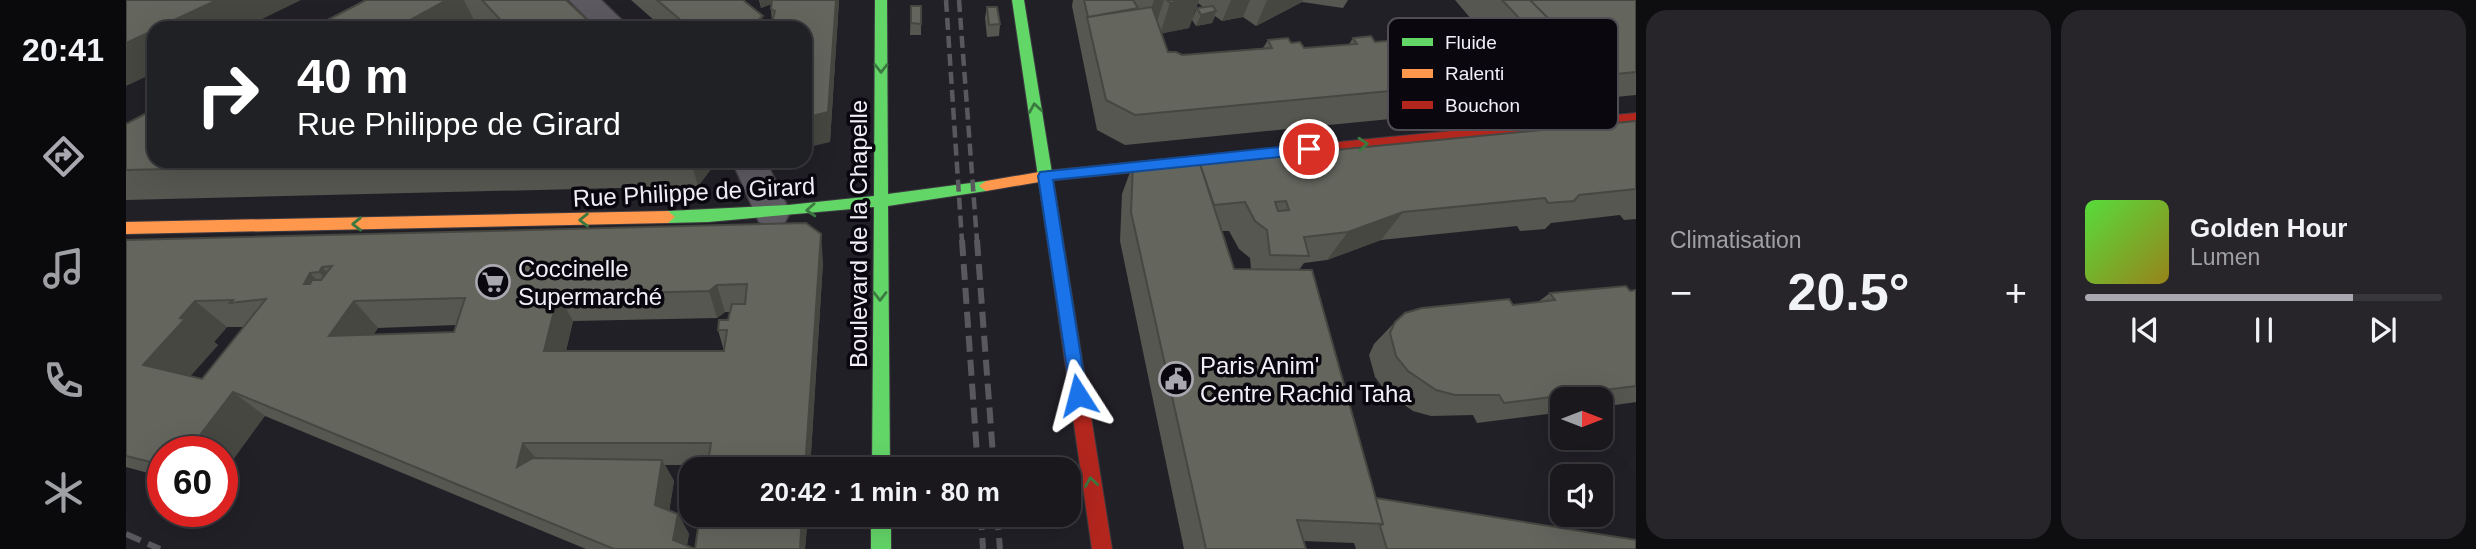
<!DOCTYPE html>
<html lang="fr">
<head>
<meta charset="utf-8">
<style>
  body { margin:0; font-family:Arial,sans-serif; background:#27252a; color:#f1f3f6; height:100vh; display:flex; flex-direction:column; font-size:26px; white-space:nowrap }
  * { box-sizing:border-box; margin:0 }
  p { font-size:23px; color:#9fa0a4 }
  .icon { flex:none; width:38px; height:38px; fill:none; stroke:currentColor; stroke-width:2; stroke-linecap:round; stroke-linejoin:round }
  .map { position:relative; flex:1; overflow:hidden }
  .details { display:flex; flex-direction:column; gap:10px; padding:10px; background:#0e0d10; width:840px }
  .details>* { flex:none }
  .banner { position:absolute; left:21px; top:21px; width:665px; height:147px; border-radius:21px; box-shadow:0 7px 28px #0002,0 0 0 2px #38373b; background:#202124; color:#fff; overflow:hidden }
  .needle { width:46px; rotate:90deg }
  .buttons { position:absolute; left:1424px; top:387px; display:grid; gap:14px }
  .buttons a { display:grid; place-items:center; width:63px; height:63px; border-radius:14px; background:#1a181d; box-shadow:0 7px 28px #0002,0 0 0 2px #38373b; font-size:35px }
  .speed { position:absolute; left:21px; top:436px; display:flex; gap:14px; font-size:35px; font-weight:700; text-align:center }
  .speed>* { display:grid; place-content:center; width:91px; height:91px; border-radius:50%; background:#1a181d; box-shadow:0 7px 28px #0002,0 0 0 2px #38373b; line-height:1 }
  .speed .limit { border:10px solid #d22; background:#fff; color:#111 }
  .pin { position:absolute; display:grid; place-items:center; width:60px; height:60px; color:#fff; margin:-30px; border:4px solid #fff; border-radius:50%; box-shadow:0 2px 7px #0007 }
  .me { position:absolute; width:77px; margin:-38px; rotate:351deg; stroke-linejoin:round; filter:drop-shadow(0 0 5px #0008) }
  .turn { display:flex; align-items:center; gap:24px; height:147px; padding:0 35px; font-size:32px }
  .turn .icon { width:91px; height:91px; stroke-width:2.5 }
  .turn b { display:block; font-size:49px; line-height:60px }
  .big { font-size:52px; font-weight:800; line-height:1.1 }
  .details .card { flex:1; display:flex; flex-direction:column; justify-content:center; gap:10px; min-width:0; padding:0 24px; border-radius:21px; background:#27252a }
  .song { display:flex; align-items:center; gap:21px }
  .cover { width:84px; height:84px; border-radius:10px; background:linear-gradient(135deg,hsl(110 70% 55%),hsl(50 70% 35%)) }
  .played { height:7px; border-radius:4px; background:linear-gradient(90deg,#a9a7af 75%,#38373b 75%) }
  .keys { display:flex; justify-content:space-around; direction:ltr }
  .heat { display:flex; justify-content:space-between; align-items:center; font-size:38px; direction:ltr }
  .details .tiles { flex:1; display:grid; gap:10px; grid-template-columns:repeat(2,1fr) }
  .trip { position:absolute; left:553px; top:457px; width:402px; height:70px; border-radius:21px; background:#1a181d; box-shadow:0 7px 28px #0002,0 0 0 2px #38373b; font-weight:800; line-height:70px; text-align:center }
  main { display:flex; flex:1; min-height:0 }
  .dock { display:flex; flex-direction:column; width:126px; justify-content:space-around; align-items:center; background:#0a0a0c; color:#9fa0a4 }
  .dock .icon { width:49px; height:49px }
  .dock .current { color:#a9a7af }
  .dock b { font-size:32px; color:#f1f3f6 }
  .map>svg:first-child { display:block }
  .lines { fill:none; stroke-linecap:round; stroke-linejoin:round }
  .street-casing { stroke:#3e3b41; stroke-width:3 }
  .fast-casing { stroke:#3e3b41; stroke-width:2 }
  .slow-casing { stroke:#3e3b41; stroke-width:2 }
  .jam-casing { stroke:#3e3b41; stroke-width:2 }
  .street { fill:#5c5a60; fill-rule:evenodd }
  .fast { fill:#63d668; fill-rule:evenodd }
  .slow { fill:#ff974d; fill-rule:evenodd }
  .jam { fill:#b3261e; fill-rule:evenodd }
  .rail-far1 { stroke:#59585e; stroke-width:4.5; stroke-dasharray:12 6; stroke-linecap:butt }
  .rail { stroke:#59585e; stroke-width:6; stroke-dasharray:16 8; stroke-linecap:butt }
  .wall { fill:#565750; fill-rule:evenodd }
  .shaded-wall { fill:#464741 }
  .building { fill:#64655d; stroke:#464741; stroke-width:2; fill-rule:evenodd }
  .oneway { stroke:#3b7940 }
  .route { fill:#1a73e8; stroke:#114b97; stroke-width:2 }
  .labels { text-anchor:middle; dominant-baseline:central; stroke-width:7; stroke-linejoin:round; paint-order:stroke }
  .street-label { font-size:24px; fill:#f2eff8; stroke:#0a080e }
  .poi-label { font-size:24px; fill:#f2eff8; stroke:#0a080e; text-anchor:start }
  .key { fill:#0a080e; stroke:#504d54; stroke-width:2 }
  .key-label { font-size:19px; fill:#f2eff8 }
</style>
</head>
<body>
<main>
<nav class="dock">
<b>20:41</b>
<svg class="icon current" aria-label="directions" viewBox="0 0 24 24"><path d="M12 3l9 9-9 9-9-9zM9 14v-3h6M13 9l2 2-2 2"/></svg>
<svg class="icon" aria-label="music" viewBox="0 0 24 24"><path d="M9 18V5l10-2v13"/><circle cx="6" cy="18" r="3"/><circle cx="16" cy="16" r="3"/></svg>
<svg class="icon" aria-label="phone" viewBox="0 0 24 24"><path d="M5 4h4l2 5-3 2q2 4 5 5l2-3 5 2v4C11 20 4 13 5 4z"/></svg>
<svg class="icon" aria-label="climate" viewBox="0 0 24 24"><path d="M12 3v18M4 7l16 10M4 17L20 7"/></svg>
</nav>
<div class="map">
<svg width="1510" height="549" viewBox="0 0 1510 549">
  <rect width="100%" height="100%" fill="#222027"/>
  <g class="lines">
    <!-- street casing -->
    <g class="street-casing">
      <path id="street" d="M443 0H475L504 28H471Z
        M606 161H640L664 212 659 222 646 226 633 222Z"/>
    </g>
    <!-- fast casing -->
    <g class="fast-casing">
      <path id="fast" d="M749 0H761L762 194 860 181 867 186 860 191 762 206 764 469H746L748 207 582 222 542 223 535 217 542 211 662 205 748 196Z
        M886 0H898L943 278 941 283H929L927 278Z
        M745 514H765V549H745Z"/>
    </g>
    <!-- slow casing -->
    <g class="slow-casing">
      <path id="slow" d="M1192 144 1199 149 1192 154 919 181 860 191 853 186 860 181 919 171Z
        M542 211 549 217 542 223 0 234V222Z"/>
    </g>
    <!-- jam casing -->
    <g class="jam-casing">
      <path id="jam" d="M1510 113V123L1192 154 1185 149 1192 144Z
        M935 272 941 273 943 278 986 549H966L927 278 929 273Z"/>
    </g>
    <!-- street -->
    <use href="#street" class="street"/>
    <!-- fast -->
    <use href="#fast" class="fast"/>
    <!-- slow -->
    <use href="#slow" class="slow"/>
    <!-- jam -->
    <use href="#jam" class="jam"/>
    <!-- rail-far1 -->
    <path class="rail-far1" d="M820 0 836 241
      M833 0 851 241"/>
    <!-- rail -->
    <path class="rail" d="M836 240 852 469
      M851 240 868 469
      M855 514 857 549
      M871 514 874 549
      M0 534 34 549"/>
  </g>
  <!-- wall -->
  <path class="wall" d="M240 0H440L470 28H352L348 20Z
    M505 0H618H617L638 21 645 26 646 22 645 9V4L635 8 633 0H713L704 142 679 28H537Z
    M947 0H1222L1217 8 1176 2 1130 26 1117 17 1096 21 1089 16 1086 23 1070 26 1066 20 1071 8 1077 7 1072 3 1063 28 1036 33 1042 52 1056 55 1137 48 1142 40 1165 43 1178 48 1223 44 1227 38 1249 42 1357 33 1329 0H1510V95L1448 101 1445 97 1413 100 1408 105 999 145 971 130 946 6Z
    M785 6 795 24V35H784Z
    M861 7 874 24 873 36 861 37 859 18Z
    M1510 121V219L1498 220 1494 215 1425 223 1419 229 1394 231 1391 226 1255 240 1201 260 1178 263 1173 270 1250 498 1510 549H1230L1228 543 1177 541 1180 549H1058L994 241 996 194 1007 164 1157 155ZM1096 231H1103L1113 249 1124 258 1125 269H1108Z
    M0 124 28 161H588L589 164 572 186 0 200Z
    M0 240 697 262 684 469H581L582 465H539L548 481 543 511 552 514 563 534 561 545 569 549 574 514H682L679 549H460L139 416 37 452V477L0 467ZM599 312H604L602 320 592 330 598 351H440L447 321 591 318ZM330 325 328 332 247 335 252 328ZM101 327H118L76 379 64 376 92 345 88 342Z
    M1510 290V402L1475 407V399H1437V412L1351 423 1347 415 1305 416 1287 411 1260 392 1249 377 1243 355 1248 344 1269 322 1412 302 1424 293Z"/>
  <!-- shaded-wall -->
  <path class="shaded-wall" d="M88 0H175L118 28H31Z
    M317 0H338L348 20 334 28H270Z
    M634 0H654V1L635 8Z
    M710 0H713L704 142 679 148V118Z
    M1028 0H1038L1029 28 1018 30Z
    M1061 0H1073L1063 28 1034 34 1044 3Z
    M1105 0H1124L1117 17 1096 21Z
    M1141 0H1177L1176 2 1130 26Z
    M1090 11 1086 23 1070 26 1075 15Z
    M28 30V73L0 86V43Z
    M565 161H588L589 164 572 186Z
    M1277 212 1255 240 1201 260 1222 232Z
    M695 234 697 262 684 469H679Z
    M196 267 221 294 219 299 193 272Z
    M184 273 210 300 178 284Z
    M591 285 599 312 591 318 583 291Z
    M432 295 447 321 434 376 418 351Z
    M69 301 101 327 88 342 92 345 53 389 17 365 54 318Z
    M228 301 252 328 229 362 203 336Z
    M107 392 139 416 96 475V452H61Z
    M397 443 416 465 391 467Z
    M536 460 548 481 541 525 529 505Z
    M552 514 563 534 560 549 547 540Z
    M676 514H682L679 549H674Z"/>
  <!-- building -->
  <path class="building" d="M0 0H91L31 28H28V30L0 43Z
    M240 0H317L319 1 270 28H186Z
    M356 0H440L470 28H382Z
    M531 0H617L637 16 634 18 645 26 649 11 645 9 646 0H710L702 112 679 118V28H564Z
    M958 0H1007L1012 8 962 17Z
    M1041 0H1061L1044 3Z
    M1376 0H1404L1471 67 1430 71 1434 75 1009 115 980 100 961 17 1026 7 1042 52H1050L1056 55 1146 48 1142 40 1162 38 1165 43 1174 42 1178 48 1231 44 1227 38 1245 36 1249 42 1380 31 1397 35 1385 21H1396Z
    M1404 0H1510V72L1471 76 1467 72 1471 67Z
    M785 6H795V24L785 23Z
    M1087 6 1090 11 1075 15 1071 8Z
    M861 7H871L874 24 863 25Z
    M28 109V161H384L0 170V124Z
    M1510 121V189L1453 195 1448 201 1422 203 1419 198 1277 212 1222 232 1178 237 1183 256 1144 255 1141 230 1129 221 1119 202 1088 205 1072 158 1156 150 1157 155ZM1160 201 1163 210 1152 211 1149 202Z
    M1072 158 1108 269 1186 270 1257 524 1171 520 1180 549H1080L1005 212 1007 164Z
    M680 223 695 234 679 469H581L585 443H397L391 467 407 458 536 460 529 505 552 514 547 540 569 549 574 514H676L674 549H488L107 392 61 452H37V465L0 456V240ZM206 266 195 280H186L184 284H178L184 273 193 272 196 267ZM621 284 619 304H606L602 320H593L592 330H601L598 351H418L432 295 583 291 591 285ZM339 298 328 332 203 336 228 301ZM140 299 76 379 17 365 59 319 54 318 69 301 107 300 104 303Z
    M1500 286 1504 291 1510 290V386L1378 403 1373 395H1329L1310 390 1282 371 1270 356 1264 333 1269 322 1279 313 1296 308 1383 299 1387 305 1429 300 1424 293Z
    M1250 498 1510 540V549H1261L1254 526 1257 524Z"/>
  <!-- one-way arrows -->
  <defs><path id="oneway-chevron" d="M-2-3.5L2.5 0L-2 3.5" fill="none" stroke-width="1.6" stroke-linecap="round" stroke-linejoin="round" transform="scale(1.75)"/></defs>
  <g class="oneway">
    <use href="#oneway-chevron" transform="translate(755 68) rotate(90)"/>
    <use href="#oneway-chevron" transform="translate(909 108) rotate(-99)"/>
    <use href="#oneway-chevron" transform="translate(1237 144) rotate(-5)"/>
    <use href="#oneway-chevron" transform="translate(685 210) rotate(177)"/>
    <use href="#oneway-chevron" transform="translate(458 220) rotate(179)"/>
    <use href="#oneway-chevron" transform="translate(231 224) rotate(179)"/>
    <use href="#oneway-chevron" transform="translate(754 296) rotate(90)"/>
    <use href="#oneway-chevron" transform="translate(965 482) rotate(-99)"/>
  </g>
  <!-- route -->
  <path class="route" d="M1183 144 1190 149 1183 154 927 180 961 395 959 401 952 403 946 401 912 176 914 172Z"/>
  <!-- icons -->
  <defs>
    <g id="supermarket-ring" transform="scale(1.75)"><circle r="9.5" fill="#0a080e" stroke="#a9a7af" stroke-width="1.5"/><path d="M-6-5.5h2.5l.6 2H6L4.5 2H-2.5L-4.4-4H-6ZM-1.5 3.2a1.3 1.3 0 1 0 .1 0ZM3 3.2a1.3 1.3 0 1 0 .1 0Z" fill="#a9a7af"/></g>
    <g id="civic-ring" transform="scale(1.75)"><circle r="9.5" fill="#0a080e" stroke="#a9a7af" stroke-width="1.5"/><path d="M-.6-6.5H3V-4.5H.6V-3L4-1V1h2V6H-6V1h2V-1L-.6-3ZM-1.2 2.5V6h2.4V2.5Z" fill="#a9a7af"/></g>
  </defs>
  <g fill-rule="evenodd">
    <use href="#supermarket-ring" x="367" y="282"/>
    <use href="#civic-ring" x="1050" y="379"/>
  </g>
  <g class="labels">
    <!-- street labels -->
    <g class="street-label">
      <text transform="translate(568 192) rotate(-3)">Rue Philippe de Girard</text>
      <text transform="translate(732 234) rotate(-90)">Boulevard de la Chapelle</text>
    </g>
    <!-- poi labels -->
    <g class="poi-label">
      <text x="392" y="268">Coccinelle<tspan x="392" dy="28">Supermarché</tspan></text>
      <text x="1074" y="365">Paris Anim'<tspan x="1074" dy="28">Centre Rachid Taha</tspan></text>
    </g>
  </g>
  <!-- legend -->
  <rect x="1262" y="18" width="230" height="112" rx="10" class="key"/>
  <rect x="1276" y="38" width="31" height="8" fill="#63d668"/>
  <rect x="1276" y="69" width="31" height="9" fill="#ff974d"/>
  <rect x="1276" y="101" width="31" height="8" fill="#b3261e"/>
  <g class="key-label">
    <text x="1319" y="49">Fluide</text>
    <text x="1319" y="80">Ralenti</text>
    <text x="1319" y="112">Bouchon</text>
  </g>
</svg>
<div class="buttons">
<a><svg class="needle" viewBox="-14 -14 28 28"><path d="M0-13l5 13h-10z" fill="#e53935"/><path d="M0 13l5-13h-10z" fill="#9fa0a4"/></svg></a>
<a><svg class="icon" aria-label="sound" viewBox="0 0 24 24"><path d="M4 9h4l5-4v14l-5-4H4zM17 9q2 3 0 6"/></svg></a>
</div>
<div class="speed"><div class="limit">60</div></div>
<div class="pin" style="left:1183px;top:149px;background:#d93025"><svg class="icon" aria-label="arrive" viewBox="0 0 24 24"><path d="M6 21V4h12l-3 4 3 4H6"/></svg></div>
<svg class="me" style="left:952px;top:395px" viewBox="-20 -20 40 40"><path d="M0-17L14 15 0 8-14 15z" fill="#1a73e8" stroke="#fff" stroke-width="4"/></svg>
<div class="trip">20:42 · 1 min · 80 m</div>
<div class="banner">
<div class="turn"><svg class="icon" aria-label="right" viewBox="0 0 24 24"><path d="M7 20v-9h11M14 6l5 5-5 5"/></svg><div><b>40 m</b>Rue Philippe de Girard</div></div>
</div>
</div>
<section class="details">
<div class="tiles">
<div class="card"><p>Climatisation</p>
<div class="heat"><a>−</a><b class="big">20.5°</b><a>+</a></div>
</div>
<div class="card">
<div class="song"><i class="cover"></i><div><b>Golden Hour</b><p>Lumen</p></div></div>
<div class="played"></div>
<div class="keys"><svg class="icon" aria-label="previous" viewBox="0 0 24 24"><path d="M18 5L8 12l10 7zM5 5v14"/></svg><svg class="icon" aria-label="pause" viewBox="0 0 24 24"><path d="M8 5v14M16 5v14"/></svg><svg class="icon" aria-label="next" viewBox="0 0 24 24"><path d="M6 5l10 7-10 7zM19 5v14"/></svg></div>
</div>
</div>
</section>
</main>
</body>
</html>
